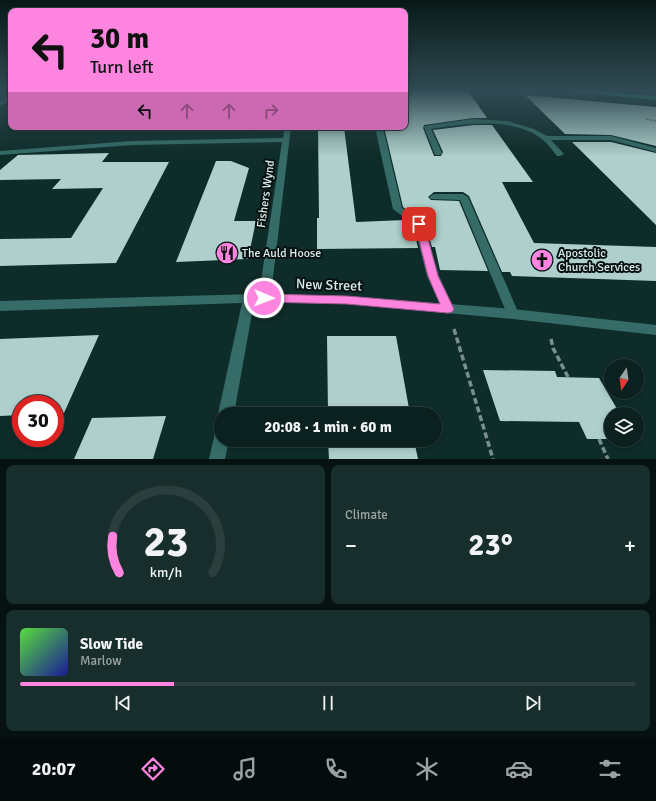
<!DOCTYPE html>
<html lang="en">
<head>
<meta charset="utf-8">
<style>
  body { margin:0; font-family:Signika,sans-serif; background:#182e2c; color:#f1f3f6; height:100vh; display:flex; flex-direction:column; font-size:15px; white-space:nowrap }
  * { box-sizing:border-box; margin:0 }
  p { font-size:13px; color:#99a3a4 }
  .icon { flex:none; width:22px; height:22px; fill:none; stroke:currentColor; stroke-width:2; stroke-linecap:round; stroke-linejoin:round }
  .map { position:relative; height:459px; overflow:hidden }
  .sheet { display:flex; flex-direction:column; gap:6px; padding:6px; background:#061211; flex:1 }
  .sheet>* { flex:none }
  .hud { position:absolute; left:8px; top:8px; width:400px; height:122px; border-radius:8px; box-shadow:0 2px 6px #0003,0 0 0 1px #2a3e3d; background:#fe85df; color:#111; overflow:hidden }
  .needle { width:26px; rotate:193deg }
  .buttons { position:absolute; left:604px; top:359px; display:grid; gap:8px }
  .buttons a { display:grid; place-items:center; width:40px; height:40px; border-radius:50%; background:#0a211f; box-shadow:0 2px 6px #0003,0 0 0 1px #2a3e3d; font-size:20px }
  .speed { position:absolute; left:12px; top:395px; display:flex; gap:8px; font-size:20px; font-weight:700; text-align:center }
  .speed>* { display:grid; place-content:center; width:52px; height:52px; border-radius:50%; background:#0a211f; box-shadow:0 2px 6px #0003,0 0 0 1px #2a3e3d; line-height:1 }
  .speed .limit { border:6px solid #d22; background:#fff; color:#111 }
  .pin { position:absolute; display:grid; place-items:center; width:34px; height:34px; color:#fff; margin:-17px; border-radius:8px; box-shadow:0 2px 6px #0006 }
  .me { position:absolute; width:44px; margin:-22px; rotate:91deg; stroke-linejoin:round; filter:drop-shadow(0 0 3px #0008) }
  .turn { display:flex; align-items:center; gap:14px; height:84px; padding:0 16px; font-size:18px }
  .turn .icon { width:52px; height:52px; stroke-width:2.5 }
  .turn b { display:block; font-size:28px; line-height:34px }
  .lanes { display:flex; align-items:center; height:38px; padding:0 16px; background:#0003; justify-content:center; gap:20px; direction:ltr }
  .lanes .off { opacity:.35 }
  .big { font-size:30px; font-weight:700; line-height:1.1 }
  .sheet .tile { flex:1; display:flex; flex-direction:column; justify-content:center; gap:6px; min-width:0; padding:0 14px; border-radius:8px; background:#182e2c }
  .sheet .dial { align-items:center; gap:0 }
  .dial svg { height:104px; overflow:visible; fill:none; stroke:#2a3e3d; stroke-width:7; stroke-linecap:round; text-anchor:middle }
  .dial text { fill:#f1f3f6; stroke:none }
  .song { display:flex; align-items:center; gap:12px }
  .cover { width:48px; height:48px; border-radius:6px; background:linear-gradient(135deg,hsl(110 70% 55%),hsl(240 70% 35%)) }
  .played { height:4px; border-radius:2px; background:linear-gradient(90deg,#fe85df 25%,#2a3e3d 25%) }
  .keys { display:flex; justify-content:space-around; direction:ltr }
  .heat { display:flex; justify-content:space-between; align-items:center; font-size:22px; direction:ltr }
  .sheet .tiles { flex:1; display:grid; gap:6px; grid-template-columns:1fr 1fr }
  .tile:last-child { grid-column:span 2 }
  .trip { position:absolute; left:214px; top:407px; width:228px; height:40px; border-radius:20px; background:#0a211f; box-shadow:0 2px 6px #0003,0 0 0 1px #2a3e3d; font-weight:700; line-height:40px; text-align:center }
  .tabs { display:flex; height:64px; justify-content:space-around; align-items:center; background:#040d0c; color:#99a3a4 }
  .tabs .icon { width:28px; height:28px }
  .tabs .current { color:#fe85df }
  .tabs b { font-size:18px; color:#f1f3f6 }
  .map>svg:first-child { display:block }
  .building { fill:#aecfcb }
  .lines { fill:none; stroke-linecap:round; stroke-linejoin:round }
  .path-far1 { stroke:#788f8d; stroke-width:1.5; stroke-dasharray:2.5 1.5; stroke-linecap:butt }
  .path { stroke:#788f8d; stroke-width:3.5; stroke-dasharray:6 3; stroke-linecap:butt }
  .service { fill:#356c67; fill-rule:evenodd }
  .minor { fill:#356c67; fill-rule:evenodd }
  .primary { fill:#2ab2a9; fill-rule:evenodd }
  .route { fill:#fe85df; stroke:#a55691 }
  .labels { text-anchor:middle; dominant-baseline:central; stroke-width:4; stroke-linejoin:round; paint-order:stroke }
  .street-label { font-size:12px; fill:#dbecea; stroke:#061211 }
  .poi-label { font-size:12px; fill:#dbecea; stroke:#061211; text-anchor:start }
  .near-street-label { font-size:14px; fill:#dbecea; stroke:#061211 }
</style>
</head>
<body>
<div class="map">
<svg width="656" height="459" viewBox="0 0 656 459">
  <rect width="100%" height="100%" fill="#0e2c29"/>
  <!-- building -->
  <path class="building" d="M407 91H468L487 118H473L424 125 423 128 434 156H441L443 152 433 130 474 125H492L533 182H502L534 243 656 247V281L512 276 510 272H502L469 196 463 192H434L428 197 431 200 459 201 488 271 440 270 435 247H432L425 224 403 207 384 127H405V99H408Z
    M525 95 656 107V146L611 135 565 134Z
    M318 127H344L356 222 405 220 413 226 418 248 317 249V218H319Z
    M572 142H611L656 153V225Z
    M109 153 102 162H169L116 263 0 266V239L71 238 103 188 52 189 61 179 0 180V170L18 155Z
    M216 161H231L249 168 234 221H256L248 259 176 262Z
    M99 335 64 413H55V404H21V415L0 416V339Z
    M327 336H396L410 414H328Z
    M483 370 555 371 557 377 599 378 620 414H611V439H587L579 422 500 421Z
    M166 416 153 459H74L92 418Z
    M328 440H414L418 459H329Z"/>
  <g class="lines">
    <!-- path-far1 -->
    <path class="path-far1" d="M652 120 645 119 656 121"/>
    <!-- path -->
    <path class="path" d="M454 329 493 459
      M551 339 553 348 568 377
      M599 439 608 459"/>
    <!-- service -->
    <path class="service" d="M473 119 507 121 534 129 547 136H611L656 148V152L611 140H551L564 154 560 156H557C552 150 548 144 543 140 514 116 465 124 431 129L442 153 441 155H435L424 127 425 126Z
      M380 130 384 132 402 208 424 224 439 276 454 309 452 312 448 314 444 312 427 276 414 225 393 209 376 132Z
      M434 194H463L468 197 519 314 517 317 513 319 509 317 507 314 460 200 431 199 429 197Z"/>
    <!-- minor -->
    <path class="minor" d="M11 95V100L0 106V101Z
      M285 127H291L271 294 347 296 513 309 656 325V335L513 319 347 304 254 302 234 414H221V419L218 414 242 303 0 311V301L259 294 282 142 132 145 0 155V151L132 141 283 138Z
      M221 431V440H229L225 459H209L215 433Z"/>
    <!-- primary -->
    <path class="primary" d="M566 91H595L656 96V100Z"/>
  </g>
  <!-- sky -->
  <linearGradient id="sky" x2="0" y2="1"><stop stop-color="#081817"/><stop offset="0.58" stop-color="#304b54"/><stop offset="1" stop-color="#304b54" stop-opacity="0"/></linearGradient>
  <rect width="656" height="156" fill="url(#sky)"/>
  <!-- route -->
  <path class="route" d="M419 221 424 224 438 276 454 309 452 312 448 313 347 304 264 302 260 301 259 298 260 295 264 294 347 296 440 304 428 276 415 224Z"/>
  <!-- icons -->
  <defs>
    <g id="restaurant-disc" transform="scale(1.15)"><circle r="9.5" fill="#fe85df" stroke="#061211"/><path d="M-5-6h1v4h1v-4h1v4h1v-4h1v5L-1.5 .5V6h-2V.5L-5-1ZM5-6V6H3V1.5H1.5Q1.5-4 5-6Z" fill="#111"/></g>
    <g id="church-disc" transform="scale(1.15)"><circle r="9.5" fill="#fe85df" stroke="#061211"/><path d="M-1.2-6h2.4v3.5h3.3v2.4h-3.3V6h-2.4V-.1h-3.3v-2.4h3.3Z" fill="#111"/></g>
  </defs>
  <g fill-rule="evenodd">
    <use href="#restaurant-disc" x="227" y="253"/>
    <use href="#church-disc" x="542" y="260"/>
  </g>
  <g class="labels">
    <!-- street labels -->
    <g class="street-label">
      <text transform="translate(266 194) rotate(-82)">Fishers Wynd</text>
    </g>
    <!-- poi labels -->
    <g class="poi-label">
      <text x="242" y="253">The Auld Hoose</text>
      <text x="558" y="253">Apostolic<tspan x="558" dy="14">Church Services</tspan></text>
    </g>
    <!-- near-street labels -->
    <g class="near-street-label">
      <text transform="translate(329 285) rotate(2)">New Street</text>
    </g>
  </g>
</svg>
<div class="buttons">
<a><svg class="needle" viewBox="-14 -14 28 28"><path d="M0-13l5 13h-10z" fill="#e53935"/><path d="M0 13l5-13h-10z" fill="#99a3a4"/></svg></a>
<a><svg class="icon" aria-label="layers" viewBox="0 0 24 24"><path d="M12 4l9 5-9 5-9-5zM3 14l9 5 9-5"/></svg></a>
</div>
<div class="speed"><div class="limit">30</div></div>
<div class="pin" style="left:419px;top:224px;background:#d93025"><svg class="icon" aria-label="arrive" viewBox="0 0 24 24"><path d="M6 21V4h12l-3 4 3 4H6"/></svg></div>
<svg class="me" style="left:264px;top:298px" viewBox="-20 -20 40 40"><circle r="17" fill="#fe85df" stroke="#fff" stroke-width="3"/><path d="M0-11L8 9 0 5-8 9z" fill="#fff"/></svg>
<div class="trip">20:08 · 1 min · 60 m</div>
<div class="hud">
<div class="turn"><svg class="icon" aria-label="left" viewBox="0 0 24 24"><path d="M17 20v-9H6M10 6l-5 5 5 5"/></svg><div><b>30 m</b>Turn left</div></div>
<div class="lanes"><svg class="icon" aria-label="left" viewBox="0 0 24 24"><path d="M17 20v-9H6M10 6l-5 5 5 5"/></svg><svg class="icon off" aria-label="ahead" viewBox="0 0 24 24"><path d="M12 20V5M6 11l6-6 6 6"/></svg><svg class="icon off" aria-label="ahead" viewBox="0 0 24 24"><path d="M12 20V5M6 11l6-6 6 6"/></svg><svg class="icon off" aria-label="right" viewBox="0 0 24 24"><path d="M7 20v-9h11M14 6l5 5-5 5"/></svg></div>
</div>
</div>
<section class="sheet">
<div class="tiles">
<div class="tile dial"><svg viewBox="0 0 100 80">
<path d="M14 69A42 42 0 1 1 86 69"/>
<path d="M14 69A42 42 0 0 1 9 41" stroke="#fe85df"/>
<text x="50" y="56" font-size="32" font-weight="700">23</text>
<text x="50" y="72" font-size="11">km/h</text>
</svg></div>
<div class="tile"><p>Climate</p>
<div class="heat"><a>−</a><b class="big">23°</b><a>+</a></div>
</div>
<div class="tile">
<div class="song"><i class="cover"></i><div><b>Slow Tide</b><p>Marlow</p></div></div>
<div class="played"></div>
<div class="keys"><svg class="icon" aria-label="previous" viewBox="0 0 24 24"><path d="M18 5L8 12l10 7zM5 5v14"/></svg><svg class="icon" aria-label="pause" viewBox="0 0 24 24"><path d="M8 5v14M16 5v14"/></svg><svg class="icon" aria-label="next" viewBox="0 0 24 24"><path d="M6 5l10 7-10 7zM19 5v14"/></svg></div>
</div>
</div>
</section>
<nav class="tabs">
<b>20:07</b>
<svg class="icon current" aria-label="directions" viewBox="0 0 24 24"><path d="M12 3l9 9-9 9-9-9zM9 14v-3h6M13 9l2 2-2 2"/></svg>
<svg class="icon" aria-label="music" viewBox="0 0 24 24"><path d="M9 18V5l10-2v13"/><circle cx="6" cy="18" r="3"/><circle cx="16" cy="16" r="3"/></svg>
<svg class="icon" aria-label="phone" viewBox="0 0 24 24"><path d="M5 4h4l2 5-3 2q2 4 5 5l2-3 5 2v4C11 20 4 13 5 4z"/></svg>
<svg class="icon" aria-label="climate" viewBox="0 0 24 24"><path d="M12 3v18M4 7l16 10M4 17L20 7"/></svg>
<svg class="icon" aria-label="car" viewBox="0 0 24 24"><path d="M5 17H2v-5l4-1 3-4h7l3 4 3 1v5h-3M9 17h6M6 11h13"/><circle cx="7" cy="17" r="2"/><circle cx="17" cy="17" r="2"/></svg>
<svg class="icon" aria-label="filters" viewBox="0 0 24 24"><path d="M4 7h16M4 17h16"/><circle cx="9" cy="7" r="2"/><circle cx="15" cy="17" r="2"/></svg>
</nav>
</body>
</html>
